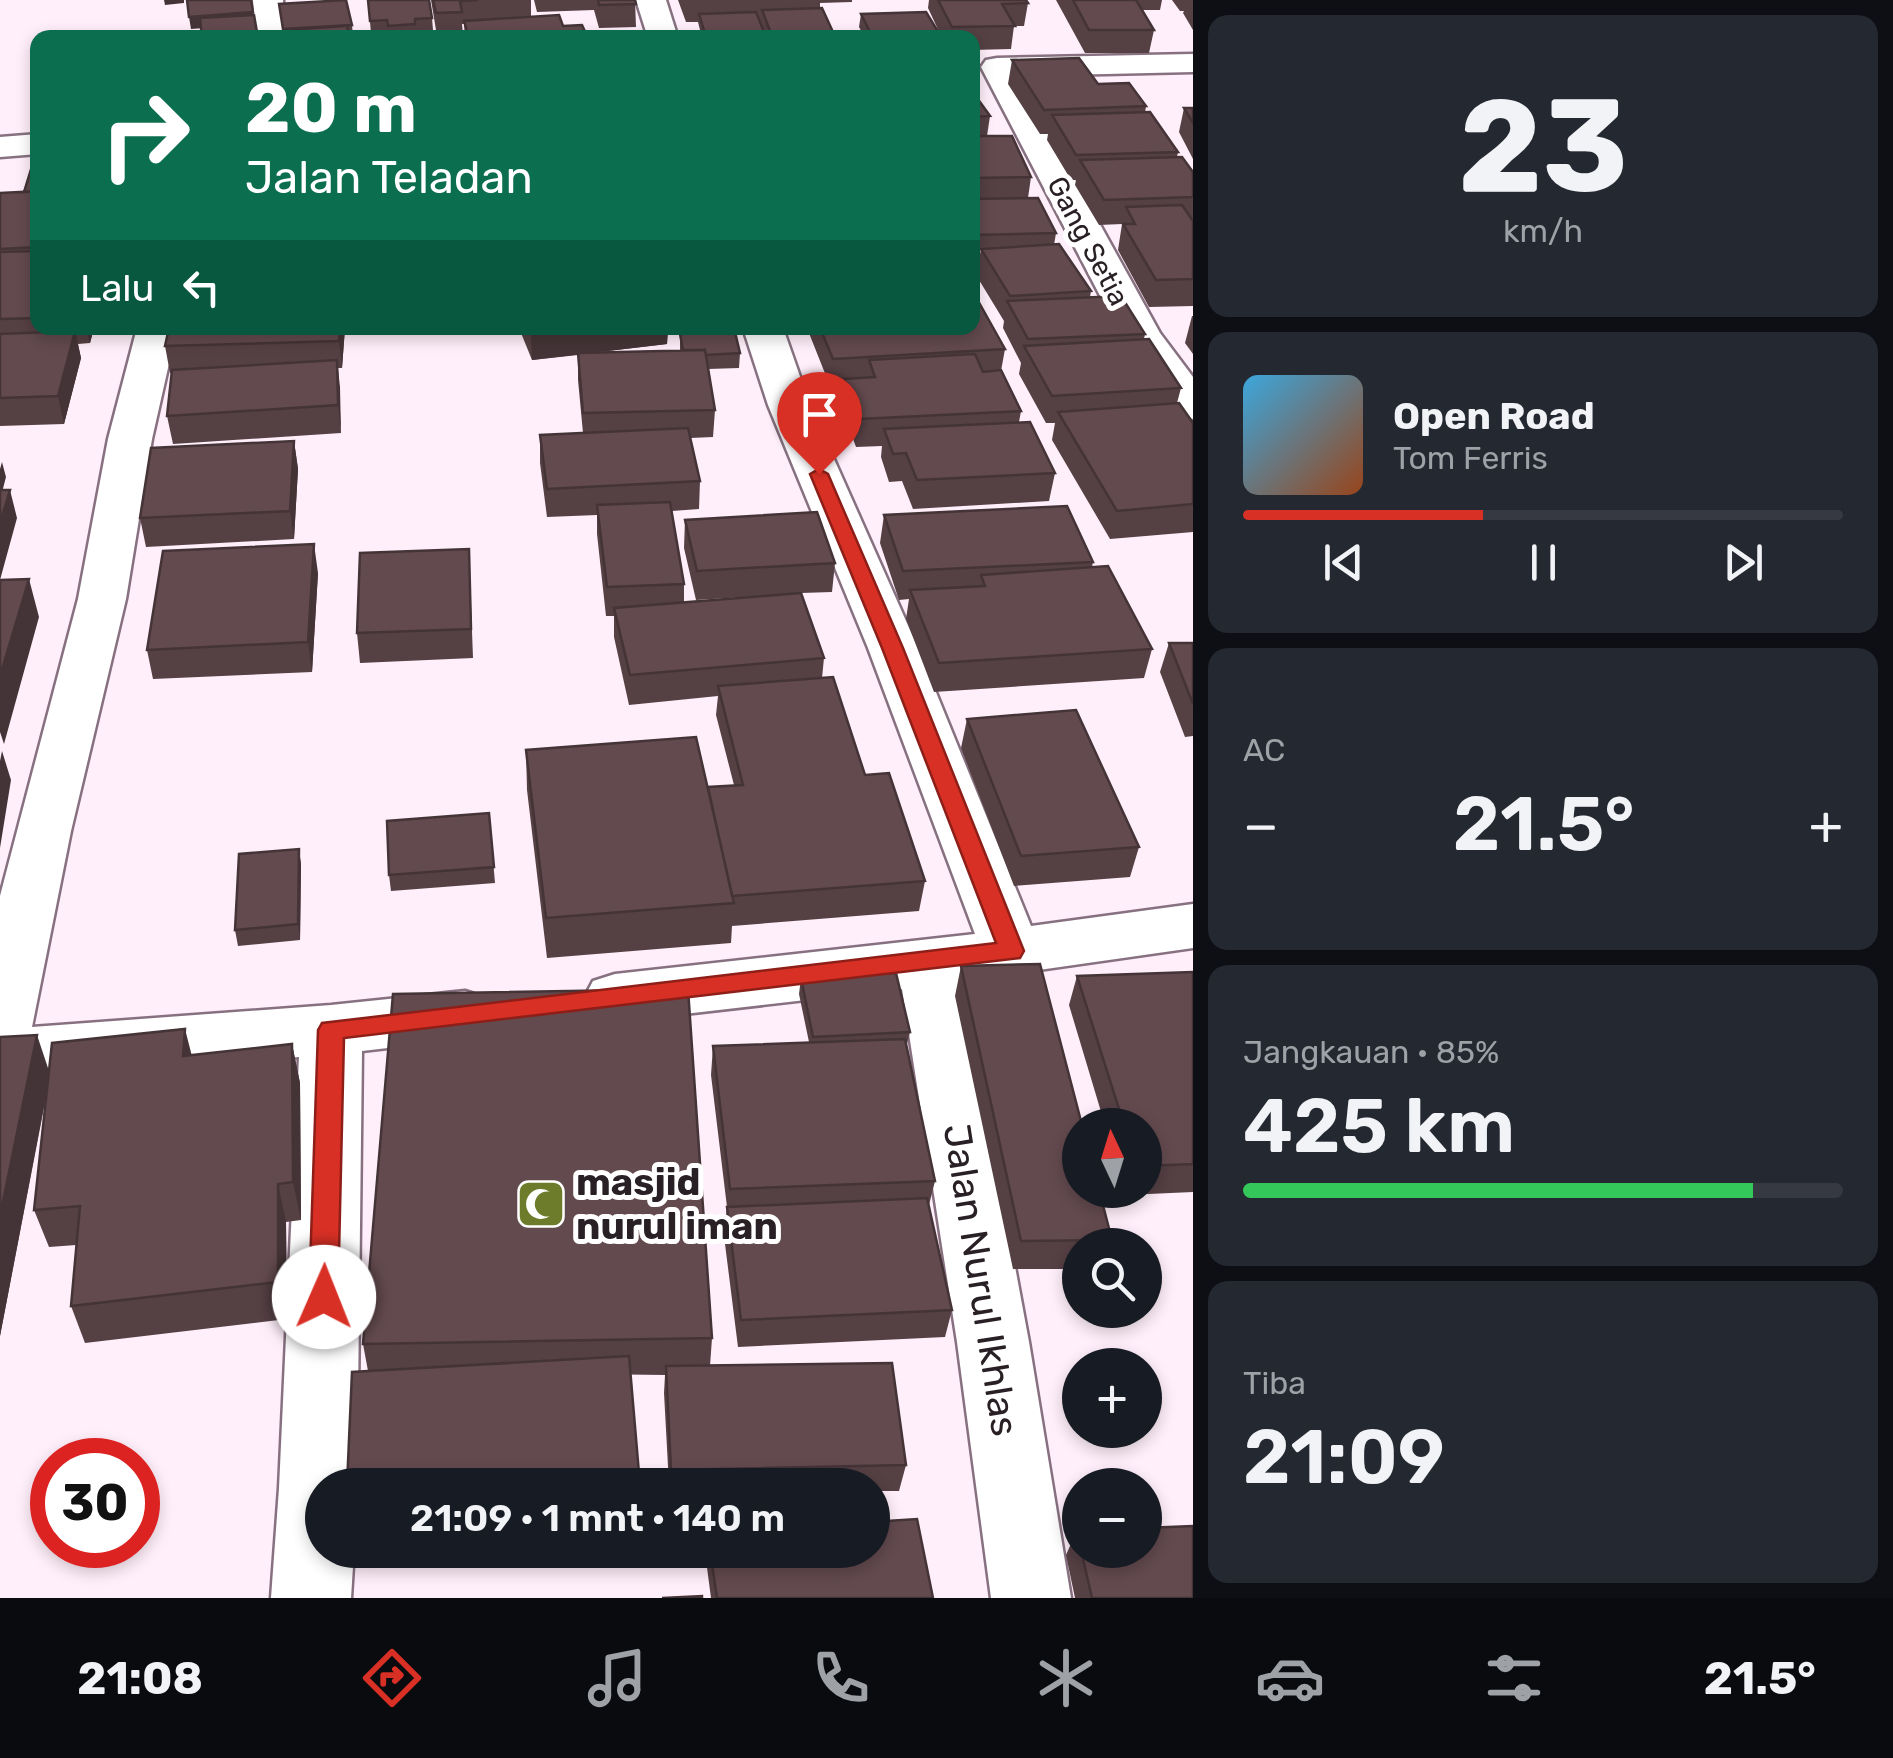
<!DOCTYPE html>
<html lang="id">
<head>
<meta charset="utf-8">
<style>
  body { margin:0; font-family:Rubik,sans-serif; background:#242831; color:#f1f3f6; height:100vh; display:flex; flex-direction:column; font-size:38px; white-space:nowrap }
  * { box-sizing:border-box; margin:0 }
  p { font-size:32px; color:#9ea1a6 }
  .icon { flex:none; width:55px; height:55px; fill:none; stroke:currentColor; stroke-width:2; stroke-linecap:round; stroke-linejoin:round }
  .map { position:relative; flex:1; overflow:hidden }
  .drawer { display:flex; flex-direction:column; gap:15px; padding:15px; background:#0d0f14; width:700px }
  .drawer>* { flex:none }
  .top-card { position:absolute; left:30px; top:30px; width:950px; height:305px; border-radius:20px; box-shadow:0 5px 15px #0003; background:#0b6e4f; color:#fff; overflow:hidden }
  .needle { width:65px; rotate:356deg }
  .fabs { position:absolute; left:1062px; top:1108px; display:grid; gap:20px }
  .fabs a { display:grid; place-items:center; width:100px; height:100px; border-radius:50%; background:#171b24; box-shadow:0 5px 15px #0003; font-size:50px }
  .speed { position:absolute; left:30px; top:1438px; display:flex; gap:20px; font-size:50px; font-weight:700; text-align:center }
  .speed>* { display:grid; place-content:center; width:130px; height:130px; border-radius:50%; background:#171b24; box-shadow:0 5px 15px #0003; line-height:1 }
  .speed .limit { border:15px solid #d22; background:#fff; color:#111 }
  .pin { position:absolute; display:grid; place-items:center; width:85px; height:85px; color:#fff; margin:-102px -42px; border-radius:50% 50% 50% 0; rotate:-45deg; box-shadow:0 0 10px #0007 }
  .pin .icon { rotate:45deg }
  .me { position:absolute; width:110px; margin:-55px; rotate:1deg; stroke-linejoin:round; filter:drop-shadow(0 0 8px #0008) }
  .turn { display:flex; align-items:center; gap:35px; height:210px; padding:0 50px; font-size:45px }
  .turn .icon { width:130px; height:130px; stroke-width:2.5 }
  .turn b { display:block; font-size:70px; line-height:85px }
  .then { display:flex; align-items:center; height:95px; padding:0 50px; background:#0003; gap:20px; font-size:38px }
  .big { font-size:75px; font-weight:600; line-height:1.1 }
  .drawer .tile { flex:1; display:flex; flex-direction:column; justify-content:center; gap:15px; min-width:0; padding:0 35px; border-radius:20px; background:#242831 }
  .drawer .dial { align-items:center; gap:0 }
  .dial b { font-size:130px; line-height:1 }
  .song { display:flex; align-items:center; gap:30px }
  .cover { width:120px; height:120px; border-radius:15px; background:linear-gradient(135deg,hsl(200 70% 55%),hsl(20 70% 35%)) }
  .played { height:10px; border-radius:5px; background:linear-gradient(90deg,#d93025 40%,#363941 40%) }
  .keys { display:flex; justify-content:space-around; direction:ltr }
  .heat { display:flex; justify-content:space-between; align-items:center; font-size:55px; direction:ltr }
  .charge { height:15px; border-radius:8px; background:linear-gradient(90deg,#34c759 85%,#363941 0) }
  .trip { position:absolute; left:305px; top:1468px; width:585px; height:100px; border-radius:50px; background:#171b24; box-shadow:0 5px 15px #0003; font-weight:600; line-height:100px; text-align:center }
  .tabs { display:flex; height:160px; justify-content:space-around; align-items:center; background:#090b0e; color:#9ea1a6 }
  .tabs .icon { width:70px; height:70px }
  .tabs .current { color:#d93025 }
  .tabs b { font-size:45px; color:#f1f3f6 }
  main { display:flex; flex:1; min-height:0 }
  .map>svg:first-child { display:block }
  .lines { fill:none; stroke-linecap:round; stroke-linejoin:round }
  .street-casing { stroke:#877180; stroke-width:5 }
  .street { fill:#fff; fill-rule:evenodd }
  .wall { fill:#554044 }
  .shaded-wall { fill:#453437 }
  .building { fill:#634a4f; stroke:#453437; stroke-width:2.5 }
  .route { fill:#d93025; stroke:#8d1f18; stroke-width:2.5 }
  .labels { text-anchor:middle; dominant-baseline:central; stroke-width:10; stroke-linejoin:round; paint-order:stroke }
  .far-street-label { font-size:28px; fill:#292026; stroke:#fff }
  .near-poi-label { font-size:38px; font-weight:bold; fill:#292026; stroke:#fff; text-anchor:start }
  .near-street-label { font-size:38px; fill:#292026; stroke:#fff }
</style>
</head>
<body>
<main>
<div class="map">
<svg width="1193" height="1598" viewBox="0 0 1193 1598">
  <rect width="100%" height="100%" fill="#ffeffa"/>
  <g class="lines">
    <!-- street casing -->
    <g class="street-casing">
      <path id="street" d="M253 0H283L286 38H256Z
        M636 0H666L678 38H648Z
        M1193 54V72L1018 76 1160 333 1193 377V419L1178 415 1121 336 981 67 986 60 997 58Z
        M38 134V154L0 157V137Z
        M137 328H177L152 439 126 599 71 831 32 1027 331 1005 465 991 487 998 496 1015 487 1032 465 1039 362 1051 357 1485H322V1550H354L351 1598H271L279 1488 299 1057 0 1080V896L78 599 108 439Z
        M743 328H783L810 405 918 648 1031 926 1193 904V948L962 981 1029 1342 1071 1598H991L957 1342 902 989 615 1022 593 1015 584 998 593 981 615 974 975 934 868 648 768 405Z"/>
    </g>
    <!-- street -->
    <use href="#street" class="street"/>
  </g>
  <!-- wall -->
  <path class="wall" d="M368 0 432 18 433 30 416 31V37L402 38H389L388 32 371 33Z
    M431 0H531V17L563 26 588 38H465L464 24H462L463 35 437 36Z
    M534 0H635L636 27 599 28 594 10 537 12Z
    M678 0H852V2L820 3V8L833 32V35L859 38H702L698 22H686Z
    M929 0H1026L1028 3 1024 26H1014L1011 49 972 50V38H942L928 8Z
    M1056 0H1162L1160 10H1142L1154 30 1149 53H1085Z
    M1172 0H1193V30L1183 13 1184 11H1180Z
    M279 4 352 25 353 37 284 38Z
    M861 14 942 38H865L859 27Z
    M1012 60 1098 84 1146 106 1145 113 1178 152 1177 157 1193 172V306L1149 307 1118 250 1122 224 1099 225 1075 185 1076 180H1071L1047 140 1048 134H1040L1008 84Z
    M972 91 990 116 987 136 1031 177 1028 198 1056 233 1054 245 1091 291 1090 297 1145 334 1144 339 1181 388 1177 403 1193 423V532L1110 539 1052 440 1055 423H1046L1019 374 1021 363 1003 328 1004 321 976 275 981 249H989H972Z
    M1184 108H1193V159L1179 132Z
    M38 153V328H94L90 343 78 344 81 358 64 424 0 426V193L24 192Z
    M1192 316H1193V354L1185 343Z
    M345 328 342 368H338L341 433 173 444 167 416 172 373H170L165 346Z
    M519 328H668L667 344 599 352 680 350V334L740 353 739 368 708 369 715 410 713 437 690 438 700 481 699 509 672 511 684 584V603L775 595 696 600 684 548 685 520 835 563 832 592 801 593 824 658 822 678 865 775 925 881 919 911 732 926 731 943 547 958 527 790 526 750 708 787 734 785 716 715 718 696 629 705 614 637V616H606L597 534V515L547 517 540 463V435L583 433 578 380V355L532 360Z
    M807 328H972L1005 349 1001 371 1021 411 1019 422 1055 473 1049 501 913 509 902 481 889 482 881 457 882 446 856 447 841 406 843 385 830 386Z
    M294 441 298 469 294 539 146 547 140 518Z
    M884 515 1093 562 1092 567 1152 649 1144 678 934 692 906 619 909 599 899 600 880 543Z
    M318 573 312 672 153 679 147 650Z
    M470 578 473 658 360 663 357 633Z
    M1169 643H1193V736L1185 737 1160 672Z
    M967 719 1139 847 1130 877 1014 886 961 748Z
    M489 813 495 883 391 891 389 875Z
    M299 849 301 865 300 940 238 946 235 930Z
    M961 966 1112 1240 1110 1245H1080V1269H1013L955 996Z
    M1193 972V1192L1126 1195 1125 1190H1145V1125H1105L1069 1005 1077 976Z
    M801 978 910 1032 906 1048 935 1181 929 1205 952 1310 945 1337 738 1347 724 1236 727 1207 711 1075 713 1046 809 1042 799 994Z
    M0 1037 49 1071 292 1044 300 1083 301 1220 286 1222 287 1319 85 1343 71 1306 76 1245 49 1247 34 1210 47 1092 0 1336Z
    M712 1338 710 1366 906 1465 899 1491H872V1485H669L664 1393 665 1375 368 1371 363 1344Z
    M1077 1530H1080V1550H1145L1193 1598H1075L1066 1555Z
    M349 1550H469L350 1557Z
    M707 1550H872L933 1598H711L706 1560Z"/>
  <!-- shaded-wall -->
  <path class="shaded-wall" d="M164 0H184V3L165 5Z
    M253 12 255 24 191 29 189 17Z
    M86 328H94L90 343Z
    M340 328H345L342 368 339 341Z
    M580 328H668L667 344 532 360 531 333Z
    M75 331 81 358 64 424 58 396Z
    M337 360 340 387 341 433 338 405Z
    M294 441 298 469 294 539 290 511Z
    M2 462 6 477 0 500V469Z
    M10 490 17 518 0 580V523Z
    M314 544 318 573 312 672 308 642Z
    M29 579 39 617 4 744 0 732V676Z
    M2 751 11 780 0 848V761Z
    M299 849 301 865 300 940 298 924Z
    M185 1029 195 1068 183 1056Z
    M37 1035 50 1074 0 1336V1216Z
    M292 1044 300 1083 301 1220 293 1182Z
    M278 1184 286 1222 287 1319 278 1282Z"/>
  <!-- building -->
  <path class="building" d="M187 0H251L253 12 189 17Z
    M346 0 352 25 283 29 279 4Z
    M368 0H429L432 18 415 19V24L388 26 387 20 370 21Z
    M433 0H478L460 1 462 12 436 13Z
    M598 0H635L636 4 599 5Z
    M938 0H1026L1028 3 1002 4 1015 26 952 27Z
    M1073 0H1136L1154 30H1089Z
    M822 8 833 32 780 34 782 38H715L772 36 762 10Z
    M756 12 764 32 705 34 699 14Z
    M926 12 942 38H873L861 14Z
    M254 15 258 38H202L200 18Z
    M559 15 563 26 582 25 588 38H469L464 21Z
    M347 26 349 38H285L284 30Z
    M857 34 859 38H789L788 36Z
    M1079 58 1098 84 1129 83 1146 106 1044 110 1012 60Z
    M972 91 990 116 972 117Z
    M1184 108H1193V123Z
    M1150 112 1178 152 1076 155 1052 115Z
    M972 136H1012L1031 177 972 178Z
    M36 153 38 191 24 192Z
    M1182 157 1193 172V197L1104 200 1080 160Z
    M38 191V247L0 249V193Z
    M1038 198 1056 233 972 235V199Z
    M1182 205 1193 221V279L1156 280 1123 224H1135L1126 207Z
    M1059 244 1091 291 1010 296 981 249Z
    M38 251V318L0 319V252Z
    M972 290 1005 349 833 359 820 328H972Z
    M1121 296 1145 334 1028 339 1007 301Z
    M169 328H340L339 341 165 346Z
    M529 328H580L531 333Z
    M75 331 58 396 0 398V334Z
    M735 332 740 353 706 355 705 350H683L680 334Z
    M1149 339 1181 388 1052 396 1024 346Z
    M705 350 715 410 583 413 578 353Z
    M975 354 983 372 1001 370 1021 411 859 419 844 379 875 377 869 360Z
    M337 360 338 405 167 416 172 370Z
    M1179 403 1193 423V504L1117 511 1058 412Z
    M1030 422 1055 473 917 480 906 453 893 454 884 429Z
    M688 428 700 481 547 489 540 435Z
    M294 441 290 511 140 518 151 448Z
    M0 490H10L0 523Z
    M670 502 684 584 607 587 597 505Z
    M1067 506 1093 562 903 571 884 515Z
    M817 512 835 563 697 571 685 520Z
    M314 544 308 642 147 650 163 551Z
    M469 549 471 629 357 633 360 553Z
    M1108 566 1152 649 939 663 910 590 985 586 981 575Z
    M29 579 0 676V580Z
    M801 593 824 658 630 675 614 608Z
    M1169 643H1193V704Z
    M833 677 865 775 889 773 925 881 732 896 708 787 743 785 718 686Z
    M1076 710 1139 847 1021 856 967 719Z
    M696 737 734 903 546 918 526 750Z
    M489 813 494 867 389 875 387 821Z
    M299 849 298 924 235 930 239 854Z
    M1040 964 1082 1125H1080V1190H1099L1112 1240 1021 1241 961 966Z
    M1193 972V1164L1145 1166V1125H1124L1077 976Z
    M896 973 910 1032 813 1037 801 978Z
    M688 989 712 1338 363 1344 393 994Z
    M185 1029 183 1056 292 1044 293 1182 278 1184V1282L71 1306 80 1206 34 1210 52 1043Z
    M37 1035 0 1216V1037Z
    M905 1039 935 1181 730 1189 713 1046Z
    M927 1198 952 1310 741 1320 727 1207Z
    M629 1356 640 1485H347L352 1372Z
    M892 1363 906 1465 671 1470 666 1366Z
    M917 1519 933 1598H717L710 1550H872V1522Z
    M1193 1526V1598H1092L1081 1550H1145V1528Z
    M702 1596V1598H662Z"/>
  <!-- route -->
  <path class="route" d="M819 469 828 474 903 648 1024 951 1020 958 344 1038 338 1297 334 1307 324 1310 313 1307 309 1297 318 1030 322 1023 996 943 882 648 810 474Z"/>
  <!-- icons -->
  <defs>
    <g id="mosque-square" transform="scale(2.5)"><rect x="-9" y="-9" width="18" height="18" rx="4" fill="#6d7c2a" stroke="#fff"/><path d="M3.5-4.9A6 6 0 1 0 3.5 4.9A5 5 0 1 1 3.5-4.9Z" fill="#fff"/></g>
  </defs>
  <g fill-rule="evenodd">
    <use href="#mosque-square" x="541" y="1204"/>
  </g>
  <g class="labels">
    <!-- far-street labels -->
    <g class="far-street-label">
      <text transform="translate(1088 241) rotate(62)">Gang Setia</text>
    </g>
    <!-- near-poi labels -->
    <g class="near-poi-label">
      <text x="576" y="1182">masjid<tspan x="576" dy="44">nurul iman</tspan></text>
    </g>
    <!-- near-street labels -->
    <g class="near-street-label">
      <text transform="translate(981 1280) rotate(81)">Jalan Nurul Ikhlas</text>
    </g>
  </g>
</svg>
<div class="fabs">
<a><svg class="needle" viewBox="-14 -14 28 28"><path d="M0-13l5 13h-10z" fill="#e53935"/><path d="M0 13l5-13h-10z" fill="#9ea1a6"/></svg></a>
<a><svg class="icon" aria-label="search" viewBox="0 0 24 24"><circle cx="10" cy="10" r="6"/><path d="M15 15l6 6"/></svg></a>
<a>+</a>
<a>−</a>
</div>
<div class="speed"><div class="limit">30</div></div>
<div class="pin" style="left:819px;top:474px;background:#d93025"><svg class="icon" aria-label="arrive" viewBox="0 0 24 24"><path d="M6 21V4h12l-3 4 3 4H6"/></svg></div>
<svg class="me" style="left:324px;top:1297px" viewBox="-20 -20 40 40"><circle r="19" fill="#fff"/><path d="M0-13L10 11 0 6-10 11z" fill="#d93025"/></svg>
<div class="trip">21:09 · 1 mnt · 140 m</div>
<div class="top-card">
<div class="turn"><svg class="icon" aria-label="right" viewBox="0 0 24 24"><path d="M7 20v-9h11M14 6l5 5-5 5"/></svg><div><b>20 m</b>Jalan Teladan</div></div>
<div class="then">Lalu<svg class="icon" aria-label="left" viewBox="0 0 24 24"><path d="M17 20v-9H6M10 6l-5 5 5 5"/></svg></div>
</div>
</div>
<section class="drawer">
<div class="tile dial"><b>23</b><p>km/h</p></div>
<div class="tile">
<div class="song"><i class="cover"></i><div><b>Open Road</b><p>Tom Ferris</p></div></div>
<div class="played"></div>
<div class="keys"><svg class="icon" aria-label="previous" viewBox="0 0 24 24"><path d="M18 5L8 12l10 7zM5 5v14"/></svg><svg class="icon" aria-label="pause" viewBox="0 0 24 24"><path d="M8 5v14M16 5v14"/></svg><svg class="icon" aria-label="next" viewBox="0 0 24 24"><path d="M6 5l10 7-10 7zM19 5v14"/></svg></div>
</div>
<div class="tile"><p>AC</p>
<div class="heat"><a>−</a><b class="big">21.5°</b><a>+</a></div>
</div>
<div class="tile"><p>Jangkauan · 85%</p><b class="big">425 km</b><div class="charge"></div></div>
<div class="tile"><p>Tiba</p><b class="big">21:09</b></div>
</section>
</main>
<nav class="tabs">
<b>21:08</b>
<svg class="icon current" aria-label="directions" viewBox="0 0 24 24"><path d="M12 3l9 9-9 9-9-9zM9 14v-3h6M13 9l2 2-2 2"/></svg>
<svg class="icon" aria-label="music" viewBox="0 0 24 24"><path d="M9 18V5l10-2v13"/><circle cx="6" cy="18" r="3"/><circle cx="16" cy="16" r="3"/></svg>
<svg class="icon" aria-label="phone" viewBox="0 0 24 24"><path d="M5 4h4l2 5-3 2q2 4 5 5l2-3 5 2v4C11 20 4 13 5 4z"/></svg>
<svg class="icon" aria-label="climate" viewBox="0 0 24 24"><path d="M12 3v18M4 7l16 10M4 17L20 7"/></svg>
<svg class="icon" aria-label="car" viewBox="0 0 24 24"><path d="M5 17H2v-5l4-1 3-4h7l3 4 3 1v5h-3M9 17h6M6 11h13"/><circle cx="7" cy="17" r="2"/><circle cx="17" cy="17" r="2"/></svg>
<svg class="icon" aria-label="filters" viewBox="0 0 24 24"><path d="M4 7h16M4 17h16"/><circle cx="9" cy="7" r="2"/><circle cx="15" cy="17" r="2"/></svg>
<b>21.5°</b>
</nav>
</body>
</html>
